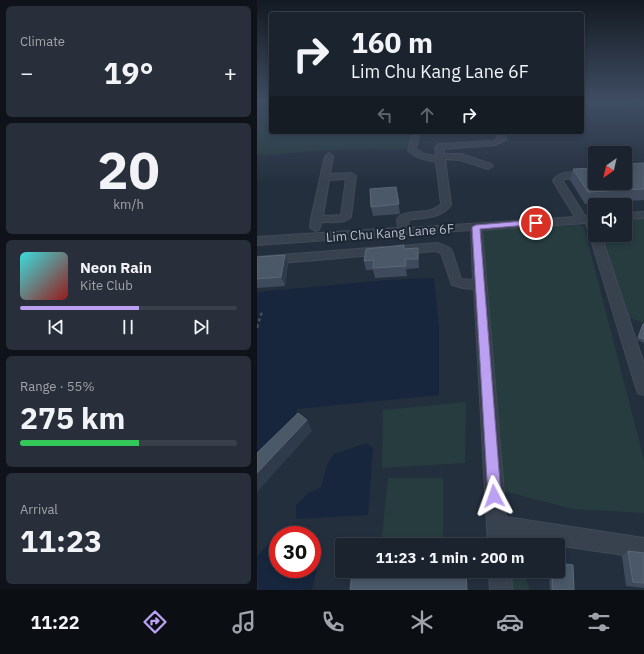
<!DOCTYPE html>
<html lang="en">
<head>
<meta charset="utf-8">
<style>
  body { margin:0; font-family:"IBM Plex Sans",sans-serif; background:#282f3a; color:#f1f3f6; height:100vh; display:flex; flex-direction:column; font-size:15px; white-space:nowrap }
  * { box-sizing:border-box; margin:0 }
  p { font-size:13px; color:#a0a4aa }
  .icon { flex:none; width:22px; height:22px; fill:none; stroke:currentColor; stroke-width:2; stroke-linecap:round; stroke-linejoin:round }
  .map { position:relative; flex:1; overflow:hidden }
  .side { display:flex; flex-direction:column; gap:6px; padding:6px; background:#0f1319; width:257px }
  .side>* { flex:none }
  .hud { position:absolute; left:12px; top:12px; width:315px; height:122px; border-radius:4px; box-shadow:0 2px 6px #0003,0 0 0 1px #39404a; background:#1b232e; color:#f1f3f6; overflow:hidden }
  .needle { width:26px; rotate:214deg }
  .controls { position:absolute; left:331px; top:146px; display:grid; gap:8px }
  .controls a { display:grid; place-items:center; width:44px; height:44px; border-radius:4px; background:#1b232e; box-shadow:0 2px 6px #0003,0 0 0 1px #39404a; font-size:20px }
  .speed { position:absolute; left:12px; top:526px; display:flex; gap:8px; font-size:20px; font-weight:700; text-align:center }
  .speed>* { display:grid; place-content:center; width:52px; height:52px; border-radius:50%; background:#1b232e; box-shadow:0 2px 6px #0003,0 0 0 1px #39404a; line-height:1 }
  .speed .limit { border:6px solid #d22; background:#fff; color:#111 }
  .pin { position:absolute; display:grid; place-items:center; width:34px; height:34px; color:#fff; margin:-17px; border:2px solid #fff; border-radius:50%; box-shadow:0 1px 4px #0007 }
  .me { position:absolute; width:44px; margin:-22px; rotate:356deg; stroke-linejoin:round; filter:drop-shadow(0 0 3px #0008) }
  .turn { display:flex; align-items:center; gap:14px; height:84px; padding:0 16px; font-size:18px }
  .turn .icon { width:52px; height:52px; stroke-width:2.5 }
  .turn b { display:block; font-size:28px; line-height:34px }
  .lanes { display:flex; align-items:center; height:38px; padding:0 16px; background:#0003; justify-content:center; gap:20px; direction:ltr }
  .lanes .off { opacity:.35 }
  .big { font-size:30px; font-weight:700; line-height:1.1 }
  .side .widget { flex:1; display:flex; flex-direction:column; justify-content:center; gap:6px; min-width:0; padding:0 14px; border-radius:6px; background:#282f3a }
  .side .dial { align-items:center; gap:0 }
  .dial b { font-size:52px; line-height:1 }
  .song { display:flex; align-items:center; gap:12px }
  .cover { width:48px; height:48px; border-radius:6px; background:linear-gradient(135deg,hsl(180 70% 55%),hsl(0 70% 35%)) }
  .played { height:4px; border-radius:2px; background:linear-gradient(90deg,#bca0f2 55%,#39404a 55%) }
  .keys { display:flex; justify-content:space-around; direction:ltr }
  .heat { display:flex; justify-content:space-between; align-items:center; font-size:22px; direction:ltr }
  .charge { height:6px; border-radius:3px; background:linear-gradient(90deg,#34c759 55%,#39404a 0) }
  .trip { position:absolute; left:78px; top:538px; width:230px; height:40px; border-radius:4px; background:#1b232e; box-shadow:0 2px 6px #0003,0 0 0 1px #39404a; font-weight:700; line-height:40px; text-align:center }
  .tabs { display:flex; height:64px; justify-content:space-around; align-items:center; background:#0b0e12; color:#a0a4aa }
  .tabs .icon { width:28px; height:28px }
  .tabs .selected { color:#bca0f2 }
  .tabs b { font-size:18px; color:#f1f3f6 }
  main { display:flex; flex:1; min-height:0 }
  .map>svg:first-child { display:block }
  .green { fill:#263c3f }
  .water { fill:#17263c }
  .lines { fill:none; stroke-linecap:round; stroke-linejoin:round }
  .river { fill:#17263c; fill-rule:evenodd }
  .minor-casing { stroke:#414a57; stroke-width:2 }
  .path-far1 { stroke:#3f5557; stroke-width:2.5; stroke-dasharray:3 3; stroke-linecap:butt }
  .path { stroke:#3f5557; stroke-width:3; stroke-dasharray:3.5 3.5; stroke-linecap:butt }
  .minor { fill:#38414e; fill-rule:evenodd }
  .wall { fill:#3f4b5c }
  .shaded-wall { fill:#2f3b4b }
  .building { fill:#4b5868; stroke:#5c6777 }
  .route { fill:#bca0f2; stroke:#7a689d }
  .labels { text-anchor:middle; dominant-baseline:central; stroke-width:4; stroke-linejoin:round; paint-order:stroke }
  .street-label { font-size:13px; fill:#b4bcc9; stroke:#1d2633 }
</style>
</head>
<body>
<main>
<section class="side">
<div class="widget"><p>Climate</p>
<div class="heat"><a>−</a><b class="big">19°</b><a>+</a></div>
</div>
<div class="widget dial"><b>20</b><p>km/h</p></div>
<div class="widget">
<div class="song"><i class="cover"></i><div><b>Neon Rain</b><p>Kite Club</p></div></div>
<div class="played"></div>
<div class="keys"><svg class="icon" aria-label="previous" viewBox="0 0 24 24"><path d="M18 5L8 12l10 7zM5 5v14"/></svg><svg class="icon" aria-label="pause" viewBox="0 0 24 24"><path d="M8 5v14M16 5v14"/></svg><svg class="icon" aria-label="next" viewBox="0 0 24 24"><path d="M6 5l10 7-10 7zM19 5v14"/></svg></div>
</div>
<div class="widget"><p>Range · 55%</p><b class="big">275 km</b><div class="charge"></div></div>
<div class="widget"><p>Arrival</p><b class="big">11:23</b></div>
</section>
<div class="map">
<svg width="387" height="590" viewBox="0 0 387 590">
  <rect width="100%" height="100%" fill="#242f3e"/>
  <!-- green -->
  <path class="green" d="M0 101H14V132H154L149 149 67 150 0 156Z
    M325 101H387V110L325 108Z
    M387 217V323L370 317 345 235H368V218Z
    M322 225 327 227 387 460V513L316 509 246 491 223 232 227 229Z
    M209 402 208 463 125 468 126 410Z
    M131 478H186V538L125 537Z
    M243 571H266L273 590H244Z"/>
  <!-- water -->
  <path class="water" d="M177 278 182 327V395L40 409 37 426 0 462V292L130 280Z
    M110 443 116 448 111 515 39 519V505L51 493 64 487 70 465 77 454Z
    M16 539H21V569H55V540H61L65 547 55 590H1L0 556Z"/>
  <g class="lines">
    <!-- river -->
    <path class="river" d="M363 101H381L375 105 365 104Z"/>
    <!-- minor casing -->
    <g class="minor-casing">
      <path id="minor" d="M155 132H163L159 149 167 154 179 156 178 147 182 144 236 141 241 138 238 132H246L250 139 238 145 187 149V154H204L234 164 236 166 231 169 203 160 188 159 194 205C184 219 167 217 151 220L152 228 318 217 296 181C301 168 327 173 338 172V178L307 179 306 181 328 216H338V235H344L387 364V395L381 393 379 388 329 223 225 230 249 517 387 538V558L251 538V545H231L217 289 206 288 195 285 184 253 179 251 144 254 140 253 138 250 140 247 144 246 180 243C185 245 192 246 195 251L204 279 216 280 214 230 0 245V237L141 228 140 219C149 207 172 217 184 204L179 162C169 160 158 158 151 150Z
        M72 153 76 156 73 174 94 173 99 176 94 217C87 224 74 222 65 222L62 230 58 231 53 228 54 219 68 156ZM89 179 84 215 66 216 72 180Z
        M387 212V218L368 219V213Z
        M125 247 129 248 131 251 129 254 0 265V257Z
        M232 571H254L255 590H233Z"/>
    </g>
    <!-- path-far1 -->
    <path class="path-far1" d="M0 327 5 312"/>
    <!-- path -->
    <path class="path" d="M0 328V326"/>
    <!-- minor -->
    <use href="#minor" class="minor"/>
  </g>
  <!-- wall -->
  <path class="wall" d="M387 163V200L328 204 313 180 316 169 338 168Z
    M139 187 143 214 116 216 114 207Z
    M161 248 162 268 149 269 150 276 118 278 116 270H109L107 261 147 249Z
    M0 257 31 264 28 286 0 288Z
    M386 324H387V343L381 340 380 338Z
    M371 551 387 553V588L369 586 365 556Z
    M292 571H301L317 590H293Z"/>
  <!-- shaded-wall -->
  <path class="shaded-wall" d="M28 255 31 264 28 286 24 277Z
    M50 420 55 431 0 492V473Z"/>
  <!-- building -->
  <path class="building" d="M387 163V189L331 192 316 169 338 168V183H368V164Z
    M139 187 142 204 114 207 113 189Z
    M147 245V249L161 248V259H148L149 266 116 268 117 260 107 261 109 249Z
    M28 255 24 277 0 279V257Z
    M386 324H387V339L382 337V335Z
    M41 413 50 420 0 473V453Z
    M371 551 387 553V583L376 582Z
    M301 563 316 565 317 590H296L295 571H301Z
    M95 571H209L210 590H93Z"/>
  <!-- sky -->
  <linearGradient id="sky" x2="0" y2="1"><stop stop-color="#141a22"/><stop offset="0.55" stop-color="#3f4d63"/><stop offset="1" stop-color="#3f4d63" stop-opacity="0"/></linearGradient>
  <rect width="387" height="184" fill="url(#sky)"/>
  <!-- route -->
  <path class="route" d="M279 220 282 221V224L223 229 244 496 242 501 237 503 233 501 231 496 215 227 219 225Z"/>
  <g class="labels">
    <!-- street labels -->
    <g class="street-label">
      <text transform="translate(133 233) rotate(-4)">Lim Chu Kang Lane 6F</text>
    </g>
  </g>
</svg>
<div class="controls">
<a><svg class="needle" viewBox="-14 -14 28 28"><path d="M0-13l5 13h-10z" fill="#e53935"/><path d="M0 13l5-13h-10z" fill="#a0a4aa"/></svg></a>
<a><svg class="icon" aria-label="sound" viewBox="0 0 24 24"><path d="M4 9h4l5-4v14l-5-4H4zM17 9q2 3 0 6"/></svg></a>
</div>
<div class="speed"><div class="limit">30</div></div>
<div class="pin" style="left:279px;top:223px;background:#d93025"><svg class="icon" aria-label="arrive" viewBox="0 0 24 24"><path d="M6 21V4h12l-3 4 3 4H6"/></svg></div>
<svg class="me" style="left:237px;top:496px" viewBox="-20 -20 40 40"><path d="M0-17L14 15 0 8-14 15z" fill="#bca0f2" stroke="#fff" stroke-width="4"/></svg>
<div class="trip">11:23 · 1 min · 200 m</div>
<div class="hud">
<div class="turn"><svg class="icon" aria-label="right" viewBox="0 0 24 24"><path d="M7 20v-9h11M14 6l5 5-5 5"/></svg><div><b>160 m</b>Lim Chu Kang Lane 6F</div></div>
<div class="lanes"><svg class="icon off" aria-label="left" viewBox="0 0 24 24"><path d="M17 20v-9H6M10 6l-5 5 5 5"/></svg><svg class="icon off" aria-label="ahead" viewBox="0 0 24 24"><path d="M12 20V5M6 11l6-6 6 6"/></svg><svg class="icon" aria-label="right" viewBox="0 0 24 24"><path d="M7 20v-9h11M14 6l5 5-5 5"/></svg></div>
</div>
</div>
</main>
<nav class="tabs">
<b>11:22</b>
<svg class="icon selected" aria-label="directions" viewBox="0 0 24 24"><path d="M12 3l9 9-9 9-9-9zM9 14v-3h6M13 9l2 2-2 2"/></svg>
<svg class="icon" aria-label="music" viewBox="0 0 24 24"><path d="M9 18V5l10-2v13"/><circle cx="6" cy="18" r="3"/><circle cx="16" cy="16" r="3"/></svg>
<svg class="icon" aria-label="phone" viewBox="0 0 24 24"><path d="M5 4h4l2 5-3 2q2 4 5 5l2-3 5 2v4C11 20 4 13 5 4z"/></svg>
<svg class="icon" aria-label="climate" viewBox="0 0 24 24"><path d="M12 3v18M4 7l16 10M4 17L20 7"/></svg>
<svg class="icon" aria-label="car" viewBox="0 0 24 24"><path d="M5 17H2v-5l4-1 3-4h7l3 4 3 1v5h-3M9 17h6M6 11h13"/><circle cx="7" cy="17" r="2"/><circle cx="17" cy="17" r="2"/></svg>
<svg class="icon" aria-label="filters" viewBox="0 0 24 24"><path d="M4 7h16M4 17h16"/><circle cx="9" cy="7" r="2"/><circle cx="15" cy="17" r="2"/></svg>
</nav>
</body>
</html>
